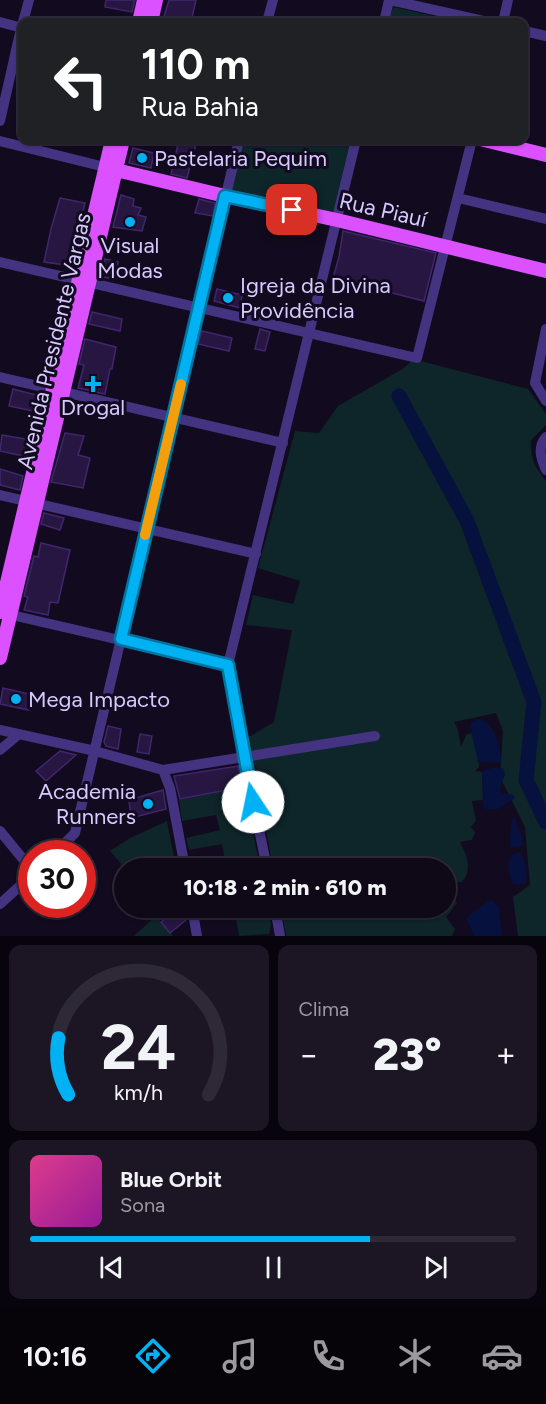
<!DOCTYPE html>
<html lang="pt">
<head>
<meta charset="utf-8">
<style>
  body { margin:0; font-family:Figtree,sans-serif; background:#1c1624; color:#f1f3f6; height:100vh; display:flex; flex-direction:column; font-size:22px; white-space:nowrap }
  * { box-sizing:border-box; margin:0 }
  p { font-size:20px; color:#9b9aa1 }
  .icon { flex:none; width:33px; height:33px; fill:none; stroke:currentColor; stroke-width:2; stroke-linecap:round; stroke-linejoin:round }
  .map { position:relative; height:936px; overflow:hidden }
  .details { display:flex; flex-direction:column; gap:9px; padding:9px; background:#08040d; flex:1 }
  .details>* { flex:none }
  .hud { position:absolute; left:18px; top:18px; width:510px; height:126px; border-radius:12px; box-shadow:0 2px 4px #0004,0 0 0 2px #2e2936; background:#202124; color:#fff; overflow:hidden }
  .speed { position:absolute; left:18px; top:840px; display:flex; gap:12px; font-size:30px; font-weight:700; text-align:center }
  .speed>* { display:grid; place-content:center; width:78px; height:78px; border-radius:50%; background:#0e0817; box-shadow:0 2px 4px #0004,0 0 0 2px #2e2936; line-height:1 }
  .speed .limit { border:9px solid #d22; background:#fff; color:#111 }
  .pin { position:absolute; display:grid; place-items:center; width:51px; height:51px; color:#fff; margin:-26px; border-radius:12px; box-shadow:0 3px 9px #0006 }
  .me { position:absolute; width:66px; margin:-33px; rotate:349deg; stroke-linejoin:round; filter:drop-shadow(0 0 4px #0008) }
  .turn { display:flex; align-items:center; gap:21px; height:126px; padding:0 24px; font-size:27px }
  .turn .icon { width:78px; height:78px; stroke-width:2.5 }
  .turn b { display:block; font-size:42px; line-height:51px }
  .big { font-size:45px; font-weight:800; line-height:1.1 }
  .details .widget { flex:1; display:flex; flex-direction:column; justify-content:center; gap:9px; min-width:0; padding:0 21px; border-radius:12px; background:#1c1624 }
  .details .dial { align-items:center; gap:0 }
  .dial svg { height:156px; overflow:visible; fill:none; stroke:#2e2936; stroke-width:7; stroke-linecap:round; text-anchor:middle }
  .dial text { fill:#f1f3f6; stroke:none }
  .song { display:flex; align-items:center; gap:18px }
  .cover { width:72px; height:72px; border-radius:9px; background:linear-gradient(135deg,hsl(330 70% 55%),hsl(300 70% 35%)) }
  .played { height:6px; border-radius:3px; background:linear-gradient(90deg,#00b2f4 70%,#2e2936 70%) }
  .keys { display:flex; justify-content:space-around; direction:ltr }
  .heat { display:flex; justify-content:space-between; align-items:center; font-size:33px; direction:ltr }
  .details .tiles { flex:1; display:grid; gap:9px; grid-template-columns:1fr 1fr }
  .widget:last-child { grid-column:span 2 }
  .trip { position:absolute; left:114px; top:858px; width:342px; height:60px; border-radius:30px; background:#0e0817; box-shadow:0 2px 4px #0004,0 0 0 2px #2e2936; font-weight:800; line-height:60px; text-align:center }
  .menu { display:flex; height:96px; justify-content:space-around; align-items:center; background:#060309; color:#9b9aa1 }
  .menu .icon { width:42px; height:42px }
  .menu .active { color:#00b2f4 }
  .menu b { font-size:27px; color:#f1f3f6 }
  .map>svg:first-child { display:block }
  .green { fill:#0e2529 }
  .water { fill:#06113d }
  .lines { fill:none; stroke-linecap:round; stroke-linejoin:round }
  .river { stroke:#06113d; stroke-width:15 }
  .building { fill:#261641; stroke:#41266e; stroke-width:1.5 }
  .minor { stroke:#433381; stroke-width:10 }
  .major { stroke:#db50ff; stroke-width:14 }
  .route-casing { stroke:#00749f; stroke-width:15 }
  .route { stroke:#00b2f4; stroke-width:10 }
  .slow { stroke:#f59e0b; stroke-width:10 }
  .poi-dot { fill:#00b2f4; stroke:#120b1f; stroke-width:2 }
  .labels { text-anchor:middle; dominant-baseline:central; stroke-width:6; stroke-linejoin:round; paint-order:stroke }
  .poi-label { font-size:22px; fill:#d8c9ff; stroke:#120b1f; text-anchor:start }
  .street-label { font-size:22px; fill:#d8c9ff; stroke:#120b1f }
</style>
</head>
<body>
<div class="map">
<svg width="546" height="936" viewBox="0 0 546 936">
  <rect width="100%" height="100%" fill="#120b1f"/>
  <!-- green -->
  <path class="green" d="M393 7 461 22H389Z
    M239 140H356L337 220 225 196Z
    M413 359 528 389 546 414V425L531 440C530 458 535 468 546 481V936H518L513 897 530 885 525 827 500 777 503 731 496 713 454 722 458 730 461 747 466 735 471 733 478 747 479 767 475 771 482 772 483 800 472 801 476 821 471 827 475 832 472 840 460 842C467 856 473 868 462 882H454L448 889 457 903 446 917 455 929 452 935 453 936H286L281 908H446V868H273L249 737 274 722 292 630 246 625 253 595 293 604 300 581 258 568 295 431 319 433 338 406 404 368Z
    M244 787 260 868H226L222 844 189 850 186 838 220 830 216 815 182 821 179 800Z
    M167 821 176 868H125L110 851 130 838Z
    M234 908H268L271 925 269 934 239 936Z
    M156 916 173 936H134Z"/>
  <!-- water -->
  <path class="water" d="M479 719C494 722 502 748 501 763L478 762 470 726 471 722Z
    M491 768H503L505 774 500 790 502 793 513 795 515 798 498 809H486L483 807 482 772Z
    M514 815 518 828 522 836 523 846 510 848 511 823Z
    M520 852C527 860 527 874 526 884L514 885C509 876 506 864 512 855Z
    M491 899 499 907 502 936H474L466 918Z"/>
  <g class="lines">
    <!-- river -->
    <path class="river" d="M399 396 467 521 534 702 526 780 546 822"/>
  </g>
  <!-- building -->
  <path class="building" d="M106 0H135L132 12 105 7Z
    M169 0H196L191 22H172L163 20Z
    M179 140H197L187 178 171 174Z
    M133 148 154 153 151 168 129 163Z
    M121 195 134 199 133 206 141 208 138 215 146 217 142 231 113 227Z
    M60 198 85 203 81 220H84L73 266 44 262 51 229Z
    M199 199 215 203 213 216 195 213Z
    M343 231 436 253 424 301 333 278 339 257Z
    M105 259 118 262 114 279 104 277 101 272Z
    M217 289 242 295 240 308 214 301Z
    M92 312 122 319 120 331 89 324Z
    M260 329 270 332 265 351 255 349Z
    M202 331 232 338 229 351 198 344Z
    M85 339 116 347 112 369H110L105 394 78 388 84 365 79 364Z
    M13 389 40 396 38 412 9 406Z
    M65 433 84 436 78 455 90 458 83 488 51 482Z
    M2 435 32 440 28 457 0 451Z
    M0 469 23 476 20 490 0 485Z
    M44 513 64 518 60 530 41 524Z
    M41 543 70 550 58 603 50 602 48 615 24 610 28 597 24 596 34 556 38 557Z
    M3 688 33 695 29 710 0 704Z
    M108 726 121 729 118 749 106 746 104 742Z
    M140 734 152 736 149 754 137 752Z
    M60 751 76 755 46 781 36 771Z
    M238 766 243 787 180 799 174 776Z
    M163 790 166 809 131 818 129 800Z
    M179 908H185L186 920 170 933 161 922Z"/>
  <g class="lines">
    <!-- minor -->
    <path class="minor" d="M390 0 488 22
      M0 22 22 28
      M23 22 29 0
      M267 22 273 0
      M384 22 389 0
      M503 22 508 0
      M524 31 546 36
      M0 121 22 24
      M0 141 113 169
      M458 198 546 219
      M0 262 417 358 472 140
      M546 329 535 383 546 401
      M0 377 283 443
      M546 437C537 447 541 459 546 470
      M0 495 256 554
      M3 613 228 665
      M0 730 95 751 163 770 375 736
      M0 750 18 735
      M163 770 170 788 185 868
      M0 831 32 870
      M54 854 75 833 239 140
      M267 868 244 757 228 665 356 140
      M0 904 32 875
      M192 908 197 936
      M275 908 280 936"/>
    <!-- major -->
    <path class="major" d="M139 22 144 0
      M151 22 156 0
      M484 140 546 155
      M116 170 225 196 337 220 546 271
      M0 612 112 140
      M0 658 123 140"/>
  </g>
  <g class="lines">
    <!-- route casing -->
    <g class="route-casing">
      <path id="route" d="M253 802 228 665 121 639 225 196 292 210"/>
    </g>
    <!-- route -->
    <use href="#route" class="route"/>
    <!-- slow -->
    <path class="slow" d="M145 535 181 384"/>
  </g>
  <!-- markers -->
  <g class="poi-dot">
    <circle cx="142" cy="158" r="6"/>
    <circle cx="130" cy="222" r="6"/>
    <circle cx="228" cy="298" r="6"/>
    <path d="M90 375h6v6h6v6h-6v6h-6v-6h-6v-6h6z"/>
    <circle cx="16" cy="699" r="6"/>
    <circle cx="148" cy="804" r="6"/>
  </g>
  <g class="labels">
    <!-- poi labels -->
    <g class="poi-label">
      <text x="154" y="158">Pastelaria Pequim</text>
      <text x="130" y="245" text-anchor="middle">Visual<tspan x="130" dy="25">Modas</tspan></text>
      <text x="240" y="285">Igreja da Divina<tspan x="240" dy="25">Providência</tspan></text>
      <text x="93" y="407" text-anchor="middle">Drogal</text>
      <text x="28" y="699">Mega Impacto</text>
      <text x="136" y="791" text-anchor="end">Academia<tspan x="136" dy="25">Runners</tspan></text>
    </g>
    <!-- street labels -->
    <g class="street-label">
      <text transform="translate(383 210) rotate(13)">Rua Piauí</text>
      <text transform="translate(54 341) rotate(-77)">Avenida Presidente Vargas</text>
    </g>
  </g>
</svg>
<div class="speed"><div class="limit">30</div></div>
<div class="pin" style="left:292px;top:210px;background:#d93025"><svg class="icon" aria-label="arrive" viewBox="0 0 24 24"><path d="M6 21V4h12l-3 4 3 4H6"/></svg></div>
<svg class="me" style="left:253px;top:802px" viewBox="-20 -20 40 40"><circle r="19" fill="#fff"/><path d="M0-13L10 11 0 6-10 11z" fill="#00b2f4"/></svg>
<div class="trip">10:18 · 2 min · 610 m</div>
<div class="hud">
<div class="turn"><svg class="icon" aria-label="left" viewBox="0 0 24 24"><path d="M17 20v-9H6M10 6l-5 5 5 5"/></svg><div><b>110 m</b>Rua Bahia</div></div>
</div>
</div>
<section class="details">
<div class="tiles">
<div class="widget dial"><svg viewBox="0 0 100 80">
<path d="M14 69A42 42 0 1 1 86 69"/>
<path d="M14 69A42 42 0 0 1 9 40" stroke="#00b2f4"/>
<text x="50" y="56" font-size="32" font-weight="700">24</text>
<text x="50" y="72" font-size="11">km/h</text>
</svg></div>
<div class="widget"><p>Clima</p>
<div class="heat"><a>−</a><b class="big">23°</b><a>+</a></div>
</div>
<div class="widget">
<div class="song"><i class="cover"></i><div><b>Blue Orbit</b><p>Sona</p></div></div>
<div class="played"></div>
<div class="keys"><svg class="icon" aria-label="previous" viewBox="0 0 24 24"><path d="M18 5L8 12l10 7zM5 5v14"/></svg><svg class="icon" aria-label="pause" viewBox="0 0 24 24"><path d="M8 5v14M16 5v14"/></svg><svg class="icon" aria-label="next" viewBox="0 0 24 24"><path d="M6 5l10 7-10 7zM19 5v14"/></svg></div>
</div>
</div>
</section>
<nav class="menu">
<b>10:16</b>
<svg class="icon active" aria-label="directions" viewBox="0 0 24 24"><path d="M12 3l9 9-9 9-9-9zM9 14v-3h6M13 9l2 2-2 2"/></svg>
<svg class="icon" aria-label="music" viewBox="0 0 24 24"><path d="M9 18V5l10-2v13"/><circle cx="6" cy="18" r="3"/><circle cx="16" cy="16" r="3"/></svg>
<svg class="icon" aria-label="phone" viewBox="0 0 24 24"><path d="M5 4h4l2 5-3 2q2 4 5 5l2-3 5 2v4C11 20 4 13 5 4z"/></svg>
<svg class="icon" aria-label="climate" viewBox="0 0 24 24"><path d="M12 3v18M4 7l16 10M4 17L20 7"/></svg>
<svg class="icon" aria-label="car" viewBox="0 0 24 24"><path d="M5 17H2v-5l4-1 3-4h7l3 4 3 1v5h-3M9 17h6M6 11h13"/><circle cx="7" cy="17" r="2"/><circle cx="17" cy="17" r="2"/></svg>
</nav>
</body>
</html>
